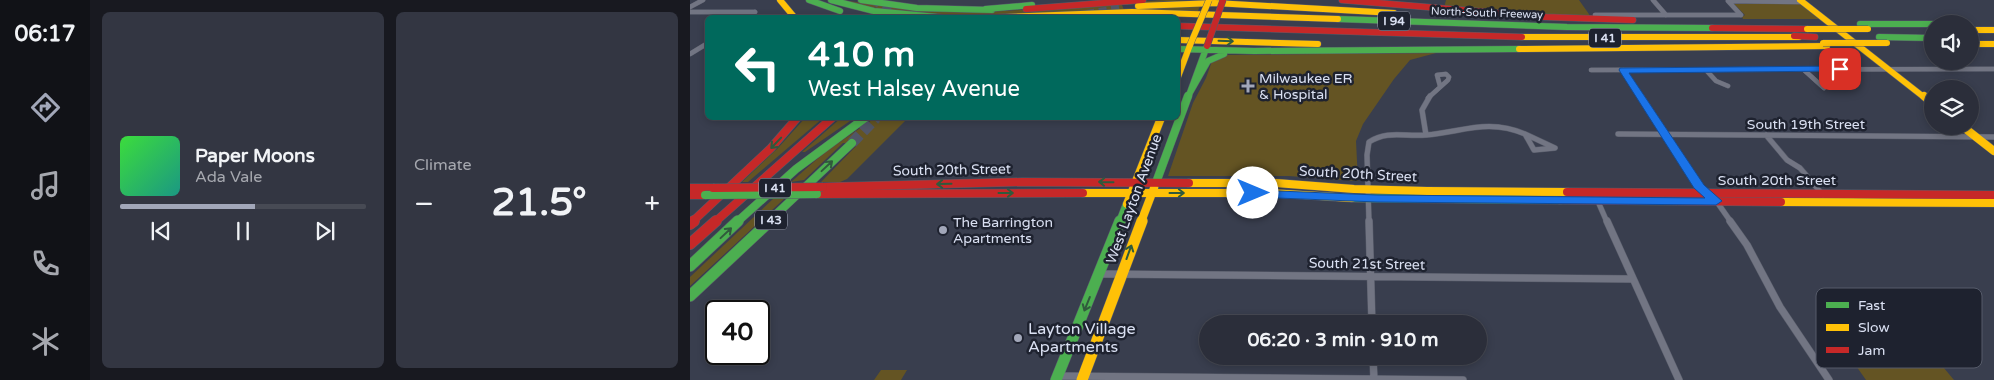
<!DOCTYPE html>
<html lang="en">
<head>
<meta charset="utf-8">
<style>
  body { margin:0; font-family:"Varela Round",sans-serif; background:#333642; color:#f1f3f6; height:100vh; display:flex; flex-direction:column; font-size:19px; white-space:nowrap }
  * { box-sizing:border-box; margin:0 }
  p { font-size:16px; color:#a6a8af }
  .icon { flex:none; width:28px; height:28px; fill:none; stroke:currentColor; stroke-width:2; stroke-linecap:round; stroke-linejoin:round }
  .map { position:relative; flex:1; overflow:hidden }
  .panel { display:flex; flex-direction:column; gap:12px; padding:12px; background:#181920; width:600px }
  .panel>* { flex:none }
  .guide { position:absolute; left:15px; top:15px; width:475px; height:105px; border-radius:8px; box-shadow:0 2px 8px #0003,0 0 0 1px #474a54; background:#00695c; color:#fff; overflow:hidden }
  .controls { position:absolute; left:1234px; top:15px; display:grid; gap:10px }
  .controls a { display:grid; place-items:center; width:55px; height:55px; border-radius:50%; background:#2b2e3a; box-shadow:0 2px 8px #0003,0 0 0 1px #474a54; font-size:25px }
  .speed { position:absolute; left:15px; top:300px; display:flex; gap:10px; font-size:25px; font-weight:700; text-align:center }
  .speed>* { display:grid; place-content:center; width:65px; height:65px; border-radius:50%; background:#2b2e3a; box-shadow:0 2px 8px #0003,0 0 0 1px #474a54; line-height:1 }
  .speed .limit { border:2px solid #111; border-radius:8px; background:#fff; color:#111 }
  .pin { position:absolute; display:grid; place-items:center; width:42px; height:42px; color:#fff; margin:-21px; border-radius:10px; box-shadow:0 2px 8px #0006 }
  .me { position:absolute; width:55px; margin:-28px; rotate:90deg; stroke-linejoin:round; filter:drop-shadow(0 0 4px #0008) }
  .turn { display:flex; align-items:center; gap:18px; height:105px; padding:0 20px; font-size:22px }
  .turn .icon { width:65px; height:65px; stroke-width:2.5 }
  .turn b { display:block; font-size:35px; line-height:42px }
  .big { font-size:38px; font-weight:800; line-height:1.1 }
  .panel .tile { flex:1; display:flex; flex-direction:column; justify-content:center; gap:8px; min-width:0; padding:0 18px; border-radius:8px; background:#333642 }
  .song { display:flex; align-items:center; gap:15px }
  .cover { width:60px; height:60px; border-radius:8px; background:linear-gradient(135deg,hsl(120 70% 55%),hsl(170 70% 35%)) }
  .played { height:5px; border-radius:2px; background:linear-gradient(90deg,#a2a7b9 55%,#474a54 55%) }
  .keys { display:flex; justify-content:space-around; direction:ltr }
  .heat { display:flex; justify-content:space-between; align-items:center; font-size:28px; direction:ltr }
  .panel .tiles { flex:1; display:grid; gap:12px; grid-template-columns:repeat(2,1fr) }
  .trip { position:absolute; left:509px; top:315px; width:288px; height:50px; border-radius:25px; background:#2b2e3a; box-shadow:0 2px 8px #0003,0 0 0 1px #474a54; font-weight:800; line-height:50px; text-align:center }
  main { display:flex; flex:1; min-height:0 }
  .dock { display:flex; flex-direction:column; width:90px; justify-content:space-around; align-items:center; background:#111217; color:#a6a8af }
  .dock .icon { width:35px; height:35px }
  .dock .on { color:#a2a7b9 }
  .dock b { font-size:22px; color:#f1f3f6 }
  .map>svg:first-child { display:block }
  .green { fill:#645423 }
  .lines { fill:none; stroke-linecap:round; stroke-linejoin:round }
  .highway-tunnel-far1 { stroke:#515667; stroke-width:8; stroke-dasharray:8 4.5; stroke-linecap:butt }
  .highway-tunnel { stroke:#515667; stroke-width:11; stroke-dasharray:11 5; stroke-linecap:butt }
  .street-far2-casing { stroke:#575b69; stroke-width:5 }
  .street-far1-casing { stroke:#575b69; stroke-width:6 }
  .street-casing { stroke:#575b69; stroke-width:8 }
  .fast-far2-casing { stroke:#575b69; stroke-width:7 }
  .fast-far1-casing { stroke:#575b69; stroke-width:9 }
  .fast-casing { stroke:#575b69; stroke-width:12 }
  .slow-far2-casing { stroke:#575b69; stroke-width:7 }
  .slow-far1-casing { stroke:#575b69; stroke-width:9 }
  .slow-casing { stroke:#575b69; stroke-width:12 }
  .jam-far2-casing { stroke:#575b69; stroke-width:7 }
  .jam-far1-casing { stroke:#575b69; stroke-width:9 }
  .jam-casing { stroke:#575b69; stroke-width:12 }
  .street-far2 { stroke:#727583; stroke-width:4.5 }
  .street-far1 { stroke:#727583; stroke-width:5 }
  .street { stroke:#727583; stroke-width:7 }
  .fast-far2 { stroke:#4caf50; stroke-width:6 }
  .fast-far1 { stroke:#4caf50; stroke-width:8 }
  .fast { stroke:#4caf50; stroke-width:11 }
  .slow-far2 { stroke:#ffc107; stroke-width:6 }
  .slow-far1 { stroke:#ffc107; stroke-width:8 }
  .slow { stroke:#ffc107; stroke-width:11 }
  .jam-far2 { stroke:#c62828; stroke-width:6 }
  .jam-far1 { stroke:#c62828; stroke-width:8 }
  .jam { stroke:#c62828; stroke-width:11 }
  .fast-bridge-casing { stroke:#575b69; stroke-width:9; stroke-linecap:butt }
  .slow-bridge-casing { stroke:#575b69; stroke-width:7; stroke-linecap:butt }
  .jam-bridge-far1-casing { stroke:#575b69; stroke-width:7; stroke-linecap:butt }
  .jam-bridge-casing { stroke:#575b69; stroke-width:9; stroke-linecap:butt }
  .fast-bridge { stroke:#4caf50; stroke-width:8 }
  .slow-bridge { stroke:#ffc107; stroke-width:6 }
  .jam-bridge-far1 { stroke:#c62828; stroke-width:6 }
  .jam-bridge { stroke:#c62828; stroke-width:8 }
  .oneway { stroke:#305a3c }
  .route { fill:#1a73e8; stroke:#114b97 }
  .poi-dot { fill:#a2a7b9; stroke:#1e222f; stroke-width:2 }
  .labels { text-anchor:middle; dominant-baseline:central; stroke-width:5; stroke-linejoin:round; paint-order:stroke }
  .far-street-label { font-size:11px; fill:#dae0f2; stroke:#1e222f }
  .shield { fill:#1e222f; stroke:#a2a7b8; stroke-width:1 }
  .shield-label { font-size:12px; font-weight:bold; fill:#dae0f2 }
  .poi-label { font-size:14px; fill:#dae0f2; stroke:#1e222f; text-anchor:start }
  .street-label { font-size:14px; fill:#dae0f2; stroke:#1e222f }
  .near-poi-label { font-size:16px; fill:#dae0f2; stroke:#1e222f; text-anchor:start }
  .key { fill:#1e222f; stroke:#565b6a; stroke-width:1 }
  .key-label { font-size:14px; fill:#dae0f2 }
</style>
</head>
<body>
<main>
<nav class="dock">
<b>06:17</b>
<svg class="icon on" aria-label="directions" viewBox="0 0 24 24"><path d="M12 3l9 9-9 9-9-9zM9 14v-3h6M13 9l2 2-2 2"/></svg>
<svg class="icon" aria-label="music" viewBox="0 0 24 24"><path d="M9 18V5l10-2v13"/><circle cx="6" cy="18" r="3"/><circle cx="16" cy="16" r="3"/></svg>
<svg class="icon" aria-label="phone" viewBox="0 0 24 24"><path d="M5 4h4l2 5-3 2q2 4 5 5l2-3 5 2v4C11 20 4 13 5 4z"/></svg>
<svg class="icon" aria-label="climate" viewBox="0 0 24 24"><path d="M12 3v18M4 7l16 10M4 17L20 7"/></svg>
</nav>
<section class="panel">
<div class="tiles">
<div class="tile">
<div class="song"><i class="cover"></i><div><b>Paper Moons</b><p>Ada Vale</p></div></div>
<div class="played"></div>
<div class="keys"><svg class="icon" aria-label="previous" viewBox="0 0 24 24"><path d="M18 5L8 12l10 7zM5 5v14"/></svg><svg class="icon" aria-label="pause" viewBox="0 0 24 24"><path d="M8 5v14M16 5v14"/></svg><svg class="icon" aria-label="next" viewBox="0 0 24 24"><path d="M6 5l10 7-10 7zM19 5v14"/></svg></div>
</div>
<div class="tile"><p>Climate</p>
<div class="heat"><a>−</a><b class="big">21.5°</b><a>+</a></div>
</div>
</div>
</section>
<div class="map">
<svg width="1304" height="380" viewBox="0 0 1304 380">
  <rect width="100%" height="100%" fill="#393e4e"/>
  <!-- green -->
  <path class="green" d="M152 0 223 10 274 12 315 11 476 0H496L432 5 434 10 510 6 508 11C456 10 404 11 352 13 285 15 217 19 152 0Z
    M756 0H889L901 17 754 8Z
    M1044 4H1111L1130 19H1053L1052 17 1055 15Z
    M746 53 720 60 704 79 673 124 666 141 668 181 598 176H478L503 103 516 78 522 61 533 55Z
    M115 118H133L58 182H52L88 148Z
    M151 118H161L158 119 160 121 115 152H112Z
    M185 118H218L157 179 150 182H131L169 143H153L114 180 101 182 135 152Z
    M83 199H94L0 286V277Z
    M1145 336 1228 337 1264 380H1176Z
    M191 370H217L211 380H184Z"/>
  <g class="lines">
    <!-- highway-tunnel-far1 -->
    <path class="highway-tunnel-far1" d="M182 0 199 9 207 18
      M372 18 433 8"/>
    <!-- highway-tunnel -->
    <path class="highway-tunnel" d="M162 143 186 118"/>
    <!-- street-far2 casing -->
    <g class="street-far2-casing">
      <path id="street-far2" d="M963 0 976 15
        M1038 1 1051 15
        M1039 1 1112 2
        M0 7 13 0
        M0 12H65
        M905 15H1051
        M60 18 65 12
        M0 54 18 43
        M901 70 1304 69
        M933 70 951 98
        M1016 70 1026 81 1038 86
        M1114 70 1134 88
        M738 98 758 80 759 77 756 74 747 75 750 86"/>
    </g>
    <!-- street-far1 casing -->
    <g class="street-far1-casing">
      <path id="street-far1" d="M951 96 1015 193
        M835 134 865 148 844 150Z
        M928 134 1304 137
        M736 135 732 110 740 96
        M1076 135 1097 160 1110 168 1133 195
        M906 197 917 222
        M1027 202 1041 222
        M679 222 677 155 679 142C698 130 714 137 736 135 772 132 798 118 835 134"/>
    </g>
    <!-- street casing -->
    <g class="street-casing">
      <path id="street" d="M679 221 682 324
        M917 221 989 380
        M1040 221 1057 245 1090 307 1139 380
        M410 274 943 279
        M683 356 684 380
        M368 376 773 380"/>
    </g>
    <!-- fast-far2 casing -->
    <g class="fast-far2-casing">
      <path id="fast-far2" d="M119 0 150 11
        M141 0 184 11 258 18
        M171 0 227 8 302 10
        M296 9 342 5
        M648 19 877 27 1022 28
        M1170 24H1242
        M1189 37 1242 38
        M488 49 564 51 829 49
        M498 96 518 61 534 54
        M498 98 517 46"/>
    </g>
    <!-- fast-far1 casing -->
    <g class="fast-far1-casing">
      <path id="fast-far1" d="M464 188 498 96
        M662 198 870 200
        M47 222 106 169 175 118
        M78 222 162 143
        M430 222 437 204"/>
    </g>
    <!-- fast casing -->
    <g class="fast-casing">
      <path id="fast" d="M0 266 48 221
        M0 296 80 221
        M366 380 430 221"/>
    </g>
    <!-- slow-far2 casing -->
    <g class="slow-far2-casing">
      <path id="slow-far2" d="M90 0 105 18
        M1110 0 1235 98
        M448 6 525 3 704 13
        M291 18 442 12 648 19
        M1280 30H1304
        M832 37H1109
        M488 40 628 44
        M1280 44H1304
        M829 49 1137 46
        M488 77 500 45"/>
    </g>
    <!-- slow-far1 casing -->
    <g class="slow-far1-casing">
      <path id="slow-far1" d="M1234 96 1242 103
        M1272 126 1304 151
        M499 183H586L664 189 737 191 877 192
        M393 193H580L662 198
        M1091 202 1304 203
        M437 204 471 118
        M451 222 464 188"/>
    </g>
    <!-- slow casing -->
    <g class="slow-casing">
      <path id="slow" d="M392 380 452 221"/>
    </g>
    <!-- jam-far2 casing -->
    <g class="jam-far2-casing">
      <path id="jam-far2" d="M652 0 856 17 943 20
        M336 9 453 0
        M488 26 832 37
        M1022 28 1117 29
        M1104 36 1125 37"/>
    </g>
    <!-- jam-far1 casing -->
    <g class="jam-far1-casing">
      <path id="jam-far1" d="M133 187 332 182 499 183
        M0 188H23
        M877 192 1304 195
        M127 194 393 193
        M0 195H15
        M870 200 1091 202
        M2 222 81 148 107 118
        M25 222 142 118"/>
    </g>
    <!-- jam casing -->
    <g class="jam-casing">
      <path id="jam" d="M0 224 4 221
        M0 244 26 221"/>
    </g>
    <!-- street-far2 -->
    <use href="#street-far2" class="street-far2"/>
    <!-- street-far1 -->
    <use href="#street-far1" class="street-far1"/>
    <!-- street -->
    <use href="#street" class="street"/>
    <!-- fast-far2 -->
    <use href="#fast-far2" class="fast-far2"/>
    <!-- fast-far1 -->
    <use href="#fast-far1" class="fast-far1"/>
    <!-- fast -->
    <use href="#fast" class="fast"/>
    <!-- slow-far2 -->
    <use href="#slow-far2" class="slow-far2"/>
    <!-- slow-far1 -->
    <use href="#slow-far1" class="slow-far1"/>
    <!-- slow -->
    <use href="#slow" class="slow"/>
    <!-- jam-far2 -->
    <use href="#jam-far2" class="jam-far2"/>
    <!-- jam-far1 -->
    <use href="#jam-far1" class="jam-far1"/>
    <!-- jam -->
    <use href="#jam" class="jam"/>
    <!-- fast-bridge casing -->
    <g class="fast-bridge-casing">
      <path id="fast-bridge" d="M15 195 127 194"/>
    </g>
    <!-- slow-bridge casing -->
    <g class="slow-bridge-casing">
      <path id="slow-bridge" d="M1117 29H1178
        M1133 43H1197
        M500 45 519 0"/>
    </g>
    <!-- jam-bridge-far1 casing -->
    <g class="jam-bridge-far1-casing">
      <path id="jam-bridge-far1" d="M517 46 533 0"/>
    </g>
    <!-- jam-bridge casing -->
    <g class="jam-bridge-casing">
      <path id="jam-bridge" d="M23 188 133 187"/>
    </g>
    <!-- fast-bridge -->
    <use href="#fast-bridge" class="fast-bridge"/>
    <!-- slow-bridge -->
    <use href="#slow-bridge" class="slow-bridge"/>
    <!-- jam-bridge-far1 -->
    <use href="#jam-bridge-far1" class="jam-bridge-far1"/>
    <!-- jam-bridge -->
    <use href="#jam-bridge" class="jam-bridge"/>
  </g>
  <!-- one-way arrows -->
  <defs><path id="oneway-shaft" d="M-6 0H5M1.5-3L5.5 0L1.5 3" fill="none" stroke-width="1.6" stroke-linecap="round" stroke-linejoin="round" transform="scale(1.25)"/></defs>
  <g class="oneway">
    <use href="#oneway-shaft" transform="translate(536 41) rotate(2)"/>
    <use href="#oneway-shaft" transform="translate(86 143) rotate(134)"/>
    <use href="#oneway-shaft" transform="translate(137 166) rotate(-43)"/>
    <use href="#oneway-shaft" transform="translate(416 182) rotate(-179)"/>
    <use href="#oneway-shaft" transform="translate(254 184) rotate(179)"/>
    <use href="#oneway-shaft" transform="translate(316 193)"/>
    <use href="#oneway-shaft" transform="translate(487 193)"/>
    <use href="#oneway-shaft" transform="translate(36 233) rotate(-43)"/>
    <use href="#oneway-shaft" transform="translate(439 252) rotate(-70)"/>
    <use href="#oneway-shaft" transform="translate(397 304) rotate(112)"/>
  </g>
  <!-- route -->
  <path class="route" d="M1150 66 1155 69 1154 71 939 73 1014 185 1032 201 1026 205 687 202 563 197 557 193 563 190 687 195 1015 198 1004 188 929 70 930 68Z"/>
  <!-- markers -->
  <g class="poi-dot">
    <path d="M555.5 78.5h5v5h5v5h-5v5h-5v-5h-5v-5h5z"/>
    <circle cx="253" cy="230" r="5"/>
    <circle cx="328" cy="338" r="5"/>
  </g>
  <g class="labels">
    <!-- far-street labels -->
    <g class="far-street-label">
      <text transform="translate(797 13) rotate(2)">North-South Freeway</text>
    </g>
    <!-- shield labels -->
    <g class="shield">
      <rect x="688" y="11.5" width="32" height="19" rx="4"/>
      <rect x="899" y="28.5" width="32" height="19" rx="4"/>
      <rect x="69" y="178.5" width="32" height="19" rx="4"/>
      <rect x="65" y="210.5" width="32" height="19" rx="4"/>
    </g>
    <g class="shield-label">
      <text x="704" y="21">I 94</text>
      <text x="915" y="38">I 41</text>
      <text x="85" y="188">I 41</text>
      <text x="81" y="220">I 43</text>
    </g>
    <!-- poi labels -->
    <g class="poi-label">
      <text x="569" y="78">Milwaukee ER<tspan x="569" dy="16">&amp; Hospital</tspan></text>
      <text x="263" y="222">The Barrington<tspan x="263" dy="16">Apartments</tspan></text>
    </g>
    <!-- street labels -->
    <g class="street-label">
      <text x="1116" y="124">South 19th Street</text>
      <text transform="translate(262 170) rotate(-1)">South 20th Street</text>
      <text transform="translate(668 174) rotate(3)">South 20th Street</text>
      <text x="1087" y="180">South 20th Street</text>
      <text transform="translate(444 199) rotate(-70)">West Layton Avenue</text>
      <text transform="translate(677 264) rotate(1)">South 21st Street</text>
    </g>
    <!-- near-poi labels -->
    <g class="near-poi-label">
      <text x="338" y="329">Layton Village<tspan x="338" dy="18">Apartments</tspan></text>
    </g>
  </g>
  <!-- legend -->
  <rect x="1126" y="288" width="166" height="80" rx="8" class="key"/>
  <rect x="1136" y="302" width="23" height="6" fill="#4caf50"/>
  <rect x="1136" y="324" width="23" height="7" fill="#ffc107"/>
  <rect x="1136" y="347" width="23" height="6" fill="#c62828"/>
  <g class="key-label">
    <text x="1168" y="310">Fast</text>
    <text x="1168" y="332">Slow</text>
    <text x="1168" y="355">Jam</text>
  </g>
</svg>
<div class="controls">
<a><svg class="icon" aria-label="sound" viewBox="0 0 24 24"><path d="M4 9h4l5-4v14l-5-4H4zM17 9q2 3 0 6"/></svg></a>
<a><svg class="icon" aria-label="layers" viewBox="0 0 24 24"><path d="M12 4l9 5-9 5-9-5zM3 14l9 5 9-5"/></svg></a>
</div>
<div class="speed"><div class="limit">40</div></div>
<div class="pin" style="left:1150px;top:69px;background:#d93025"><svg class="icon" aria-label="arrive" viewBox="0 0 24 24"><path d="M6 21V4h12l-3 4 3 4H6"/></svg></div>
<svg class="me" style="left:563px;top:193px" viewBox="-20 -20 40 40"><circle r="19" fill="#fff"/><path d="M0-13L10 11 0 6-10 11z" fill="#1a73e8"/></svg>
<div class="trip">06:20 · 3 min · 910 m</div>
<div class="guide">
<div class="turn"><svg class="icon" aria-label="left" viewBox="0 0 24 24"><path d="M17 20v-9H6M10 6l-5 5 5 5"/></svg><div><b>410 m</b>West Halsey Avenue</div></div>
</div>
</div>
</main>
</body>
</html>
